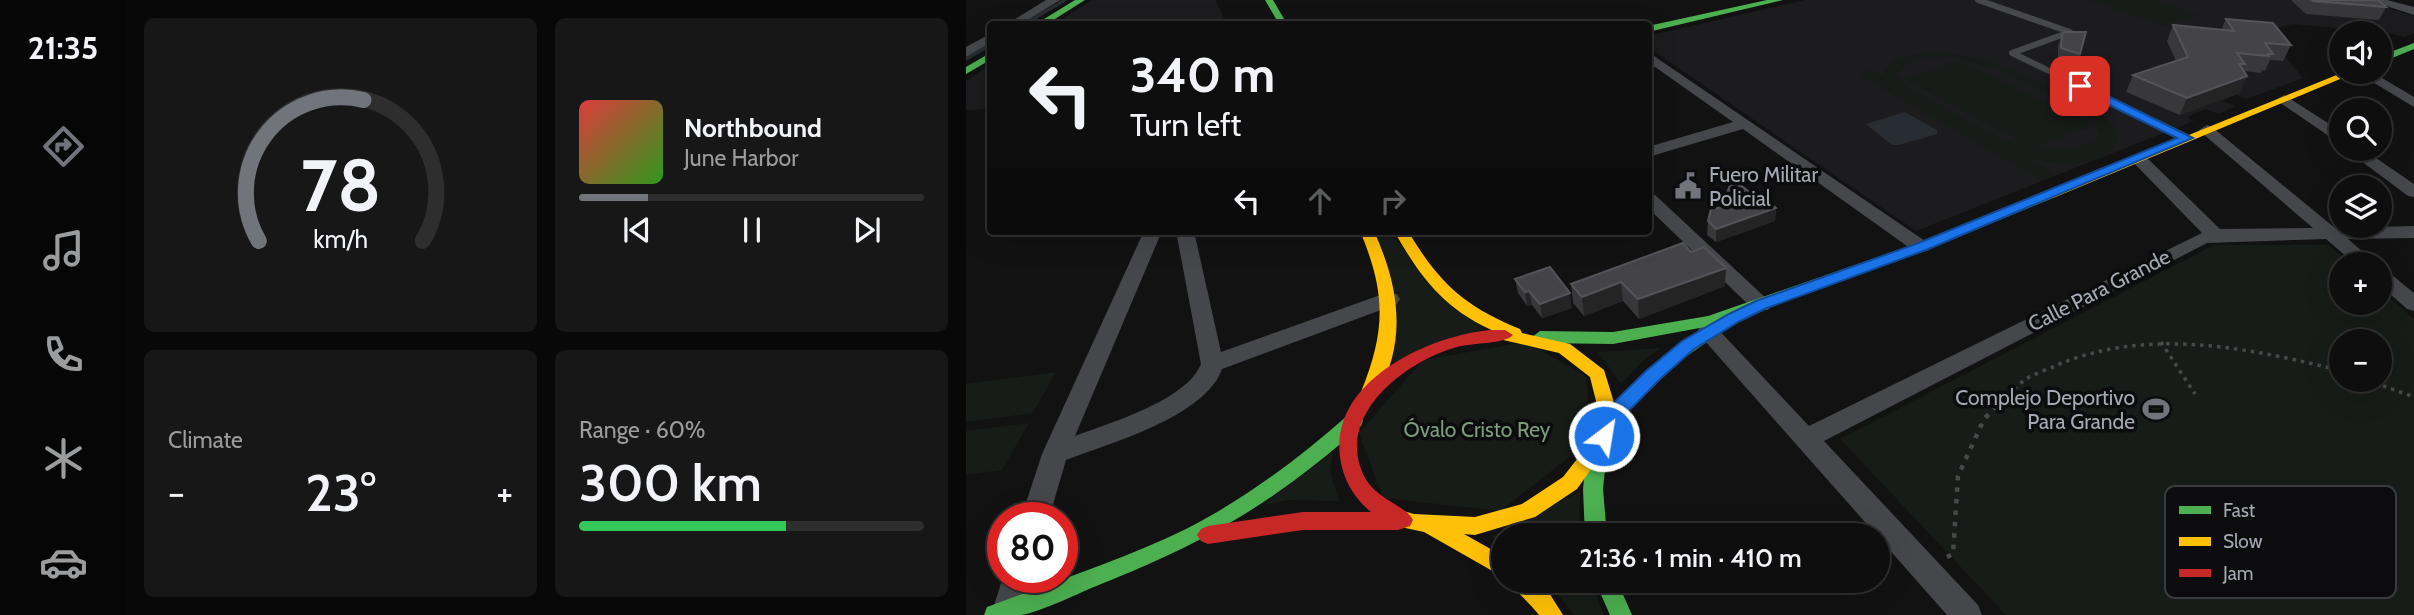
<!DOCTYPE html>
<html lang="en">
<head>
<meta charset="utf-8">
<style>
  body { margin:0; font-family:Cabin,sans-serif; background:#171717; color:#f1f3f6; height:100vh; display:flex; flex-direction:column; font-size:26px; white-space:nowrap }
  * { box-sizing:border-box; margin:0 }
  p { font-size:23px; color:#9b9c9e }
  .icon { flex:none; width:38px; height:38px; fill:none; stroke:currentColor; stroke-width:2; stroke-linecap:round; stroke-linejoin:round }
  .map { position:relative; flex:1; overflow:hidden }
  .side { display:flex; flex-direction:column; gap:18px; padding:18px; background:#080808; width:840px }
  .side>* { flex:none }
  .banner { position:absolute; left:21px; top:21px; width:665px; height:214px; border-radius:7px; box-shadow:0 7px 28px #0002,0 0 0 2px #2e2e2e; background:#0e0e0e; color:#f1f3f6; overflow:hidden }
  .controls { position:absolute; left:1363px; top:21px; display:grid; gap:14px }
  .controls a { display:grid; place-items:center; width:63px; height:63px; border-radius:50%; background:#0e0e0e; box-shadow:0 7px 28px #0002,0 0 0 2px #2e2e2e; font-size:35px }
  .speed { position:absolute; left:21px; top:502px; display:flex; gap:14px; font-size:35px; font-weight:700; text-align:center }
  .speed>* { display:grid; place-content:center; width:91px; height:91px; border-radius:50%; background:#0e0e0e; box-shadow:0 7px 28px #0002,0 0 0 2px #2e2e2e; line-height:1 }
  .speed .limit { border:10px solid #d22; background:#fff; color:#111 }
  .pin { position:absolute; display:grid; place-items:center; width:60px; height:60px; color:#fff; margin:-30px; border-radius:14px; box-shadow:0 4px 10px #0006 }
  .me { position:absolute; width:77px; margin:-38px; rotate:31deg; stroke-linejoin:round; filter:drop-shadow(0 0 5px #0008) }
  .turn { display:flex; align-items:center; gap:24px; height:147px; padding:0 28px; font-size:32px }
  .turn .icon { width:91px; height:91px; stroke-width:2.5 }
  .turn b { display:block; font-size:49px; line-height:60px }
  .lanes { display:flex; align-items:center; height:66px; padding:0 28px; background:#0003; justify-content:center; gap:35px; direction:ltr }
  .lanes .off { opacity:.35 }
  .big { font-size:52px; font-weight:600; line-height:1.1 }
  .side .widget { flex:1; display:flex; flex-direction:column; justify-content:center; gap:10px; min-width:0; padding:0 24px; border-radius:10px; background:#171717 }
  .side .dial { align-items:center; gap:0 }
  .dial svg { height:182px; overflow:visible; fill:none; stroke:#2e2e2e; stroke-width:7; stroke-linecap:round; text-anchor:middle }
  .dial text { fill:#f1f3f6; stroke:none }
  .song { display:flex; align-items:center; gap:21px }
  .cover { width:84px; height:84px; border-radius:10px; background:linear-gradient(135deg,hsl(0 70% 55%),hsl(110 70% 35%)) }
  .played { height:7px; border-radius:4px; background:linear-gradient(90deg,#71747a 20%,#2e2e2e 20%) }
  .keys { display:flex; justify-content:space-around; direction:ltr }
  .heat { display:flex; justify-content:space-between; align-items:center; font-size:38px; direction:ltr }
  .charge { height:10px; border-radius:5px; background:linear-gradient(90deg,#34c759 60%,#2e2e2e 0) }
  .side .tiles { flex:1; display:grid; gap:18px; grid-template-columns:repeat(2,1fr) }
  .trip { position:absolute; left:525px; top:523px; width:399px; height:70px; border-radius:35px; background:#0e0e0e; box-shadow:0 7px 28px #0002,0 0 0 2px #2e2e2e; font-weight:600; line-height:70px; text-align:center }
  main { display:flex; flex:1; min-height:0 }
  .tab-bar { display:flex; flex-direction:column; width:126px; justify-content:space-around; align-items:center; background:#060606; color:#9b9c9e }
  .tab-bar .icon { width:49px; height:49px }
  .tab-bar .current { color:#71747a }
  .tab-bar b { font-size:32px; color:#f1f3f6 }
  .map>svg:first-child { display:block }
  .built { fill:#1c1c1e }
  .green { fill:#171c18; fill-rule:evenodd }
  .water { fill:#272d32 }
  .lines { fill:none; stroke-linecap:round; stroke-linejoin:round }
  .stream { stroke:#272d32; stroke-width:3.5 }
  .path-far1 { stroke:#48494c; stroke-width:3.5; stroke-dasharray:3.5 5; stroke-linecap:butt }
  .path { stroke:#48494c; stroke-width:4.5; stroke-dasharray:4.5 7; stroke-linecap:butt }
  .lane-far1 { stroke:#46474b; stroke-width:6 }
  .lane { stroke:#46474b; stroke-width:8 }
  .street { fill:#46474b; fill-rule:evenodd }
  .fast { fill:#4caf50; fill-rule:evenodd }
  .slow { fill:#ffc107; fill-rule:evenodd }
  .jam { fill:#c62828; fill-rule:evenodd }
  .wall { fill:#38383b }
  .shaded-wall { fill:#242425 }
  .building { fill:#444448; stroke:#535458; stroke-width:2 }
  .route { fill:#1a73e8; stroke:#114b97; stroke-width:2 }
  .labels { text-anchor:middle; dominant-baseline:central; stroke-width:7; stroke-linejoin:round; paint-order:stroke }
  .poi-label { font-size:21px; fill:#a4a8b2; stroke:#0c0c0e; text-anchor:start }
  .street-label { font-size:21px; fill:#a4a8b2; stroke:#0c0c0e }
  .park-label { font-size:21px; fill:#7c9c7d; stroke:#0c0c0e }
  .key { fill:#0c0c0e; stroke:#3a3b3f; stroke-width:2 }
  .key-label { font-size:19px; fill:#a4a8b2 }
</style>
</head>
<body>
<main>
<nav class="tab-bar">
<b>21:35</b>
<svg class="icon current" aria-label="directions" viewBox="0 0 24 24"><path d="M12 3l9 9-9 9-9-9zM9 14v-3h6M13 9l2 2-2 2"/></svg>
<svg class="icon" aria-label="music" viewBox="0 0 24 24"><path d="M9 18V5l10-2v13"/><circle cx="6" cy="18" r="3"/><circle cx="16" cy="16" r="3"/></svg>
<svg class="icon" aria-label="phone" viewBox="0 0 24 24"><path d="M5 4h4l2 5-3 2q2 4 5 5l2-3 5 2v4C11 20 4 13 5 4z"/></svg>
<svg class="icon" aria-label="climate" viewBox="0 0 24 24"><path d="M12 3v18M4 7l16 10M4 17L20 7"/></svg>
<svg class="icon" aria-label="car" viewBox="0 0 24 24"><path d="M5 17H2v-5l4-1 3-4h7l3 4 3 1v5h-3M9 17h6M6 11h13"/><circle cx="7" cy="17" r="2"/><circle cx="17" cy="17" r="2"/></svg>
</nav>
<section class="side">
<div class="tiles">
<div class="widget dial"><svg viewBox="0 0 100 80">
<path d="M14 69A42 42 0 1 1 86 69"/>
<path d="M14 69A42 42 0 0 1 60 7" stroke="#71747a"/>
<text x="50" y="56" font-size="32" font-weight="700">78</text>
<text x="50" y="72" font-size="11">km/h</text>
</svg></div>
<div class="widget">
<div class="song"><i class="cover"></i><div><b>Northbound</b><p>June Harbor</p></div></div>
<div class="played"></div>
<div class="keys"><svg class="icon" aria-label="previous" viewBox="0 0 24 24"><path d="M18 5L8 12l10 7zM5 5v14"/></svg><svg class="icon" aria-label="pause" viewBox="0 0 24 24"><path d="M8 5v14M16 5v14"/></svg><svg class="icon" aria-label="next" viewBox="0 0 24 24"><path d="M6 5l10 7-10 7zM19 5v14"/></svg></div>
</div>
<div class="widget"><p>Climate</p>
<div class="heat"><a>−</a><b class="big">23°</b><a>+</a></div>
</div>
<div class="widget"><p>Range · 60%</p><b class="big">300 km</b><div class="charge"></div></div>
</div>
</section>
<div class="map">
<svg width="1448" height="615" viewBox="0 0 1448 615">
  <rect width="100%" height="100%" fill="#121212"/>
  <!-- built -->
  <path class="built" d="M126 0H250L260 24H88Z
    M839 0H1393L1448 16V33L1439 37 1422 33 1326 24 1299 32 1337 78 1281 99 1270 95 1256 101 1269 106 1253 114 1240 109 1221 117 1228 121 950 231 683 48 682 36Z
    M24 65V109L0 110V81Z"/>
  <!-- green -->
  <path class="green" d="M1124 0H1188L1232 15 1197 26Z
    M977 53 1016 58 1043 69 1127 109 1150 129 1151 144C1133 169 1089 163 1063 159L1089 175 1075 180 893 75 905 70 917 77C921 53 957 53 977 53ZM986 57 1029 68 1109 108 1128 121 1134 136C1118 151 1089 151 1068 147L1127 125 994 61 936 78 1061 145 1031 137 941 87 932 75C940 56 968 56 986 57Z
    M402 231H420L521 327 427 363Z
    M1248 245H1363L1385 264H1376V303H1414V289L1448 319V615H1040L874 439ZM1376 341H1414V380H1376Z
    M560 342 620 376 625 440 534 511 417 498 393 433 457 360Z
    M695 348 678 360 655 384 632 352Z
    M90 372 67 413 0 422V384Z
    M63 423 36 470 0 475V431Z
    M367 452 364 471 373 501 323 500 297 505Z
    M614 492 613 535 537 536V544L525 537Z
    M581 581H624L638 615H608Z"/>
  <!-- water -->
  <path class="water" d="M939 112 971 130V134L933 145H926L900 124Z"/>
  <g class="lines">
    <!-- stream -->
    <path class="stream" d="M58 24 99 0
      M0 59 24 45"/>
    <!-- path-far1 -->
    <path class="path-far1" d="M1195 342 1229 394
      M1401 380 1448 397
      M1036 401C1044 394 1051 385 1060 379 1068 374 1080 370 1089 366 1180 326 1284 348 1376 371"/>
    <!-- path -->
    <path class="path" d="M981 557 987 554 992 476 1018 419 1038 399"/>
    <!-- lane-far1 -->
    <path class="lane-far1" d="M1012 0 1104 32 1046 53 1149 103"/>
    <!-- lane -->
    <path class="lane" d="M1145 101 1221 138"/>
    <!-- street -->
    <path class="street" d="M80 0H94L55 24H41Z
      M1402 0H1421L1448 7V15Z
      M24 34V43L0 57V47Z
      M682 52 962 243 965 247 962 251H948L777 129 682 157V147L767 122 682 62Z
      M1390 72H1406L1448 97V107Z
      M1318 95 1376 132V145L1313 102 1311 99Z
      M1241 125 1246 127 1369 228 1448 226V238L1382 239 1411 264H1389L1360 239 1241 243 858 441 1012 605 1016 615H981L731 332 734 327 742 325 750 327 843 426 1236 233 1166 161 1164 158 1166 155H1178L1254 229 1347 228 1236 133 1233 130Z
      M1379 149H1397L1448 184V197L1442 196Z
      M682 193 688 194 802 300 805 305 802 310H788L682 208Z
      M178 231H196L109 436C144 423 221 400 235 364L210 231H228L255 352 417 294H431L434 299 431 304 256 369C239 417 144 443 100 460L83 518H55L76 454Z
      M1414 269 1421 271 1448 293V311L1441 309 1414 285Z
      M37 577 66 578 55 615H25Z"/>
    <!-- fast -->
    <path class="fast" d="M109 0H119L81 24H70Z
      M299 0H307L321 24H313Z
      M801 0H817L682 32V26Z
      M1448 43V49L1414 63V56Z
      M24 53V60L0 74V67Z
      M1082 191 1087 192V198L960 250 753 324 757 328 755 332 711 363 648 426 641 428 634 426 632 421 634 416 699 355 739 327 647 344 574 343 566 337 574 331 647 332 742 316 950 244Z
      M388 414 395 416 397 421 395 426C311 501 239 543 135 584 115 592 75 612 55 615 43 615 30 615 18 615L21 607C87 582 156 560 220 529 279 499 332 459 381 416Z
      M631 444 638 446 641 451 637 489 641 536H619L617 489 621 451 624 446Z
      M629 581H651L666 615H644Z"/>
    <!-- slow -->
    <path class="slow" d="M1378 72H1391L1087 198H1077L1075 195Z
      M394 231H408C433 287 442 340 410 397H398L395 392C420 330 420 293 394 231Z
      M428 231H442C473 283 498 306 554 329L556 333 604 344 638 370 650 409 641 447 611 489 569 517 509 535 498 534 537 556V577L458 532 430 526 427 520 430 514 437 511 448 514 509 517 556 504 597 477 622 445 632 409 624 377 593 353 533 339 532 333C479 310 456 280 428 231Z
      M545 581H572L580 588 597 615H573C564 603 551 594 545 581Z"/>
    <!-- jam -->
    <path class="jam" d="M524 330H539L547 335C540 344 504 343 491 347 440 361 370 414 397 474 409 500 440 505 447 520L444 526 432 530H337L242 544 235 541 231 535 235 529 242 526 337 512H405C388 498 377 480 374 457 364 381 462 336 524 330Z"/>
  </g>
  <!-- wall -->
  <path class="wall" d="M1325 0H1412L1420 7 1413 20 1340 14Z
    M1260 19 1325 45 1317 61 1304 60 1299 71 1296 70 1295 73 1278 71 1281 76 1273 93 1214 115 1160 92 1167 75 1210 61 1201 41 1207 25 1255 30Z
    M1096 34 1114 54 1111 66 1092 60V46Z
    M760 195 791 198 810 208 809 221 750 242 741 235 742 221 760 207Z
    M725 252 759 286 673 319 657 301 618 316 607 303 605 284Z
    M549 279 606 308 576 318 566 305 561 306 552 293Z"/>
  <!-- shaded-wall -->
  <path class="shaded-wall" d="M1281 76 1273 93 1214 115 1221 98Z
    M810 208 809 221 750 242V229Z
    M495 231H512L497 236Z
    M760 268 759 286 673 319 672 299Z
    M655 282 657 301 618 316 616 297Z
    M563 291 566 305 561 306 559 292Z
    M604 293 606 308 576 318 574 304Z"/>
  <!-- building -->
  <path class="building" d="M1346 0H1412L1420 7 1347 1Z
    M1260 19 1307 23 1325 45 1299 43 1307 54H1302L1303 56 1271 53 1279 64H1273L1281 76 1221 98 1167 75 1222 57 1207 25 1268 31Z
    M1099 32H1120L1114 54 1095 48 1096 34Z
    M767 179 791 198 795 196 810 208 750 229 742 221 745 209 766 206 760 195Z
    M717 243 725 252 738 247 760 268 672 299 655 282 616 297 605 284Z
    M584 267 604 293 574 304 563 291 559 292 549 279Z"/>
  <!-- route -->
  <path class="route" d="M1110 84H1118L1227 138 960 250 801 308 774 321 728 349 693 380 650 424 644 441 638 444 631 441 628 436 634 416 680 371 716 341 763 314 790 301 950 244 1211 138 1110 89Z"/>
  <!-- icons -->
  <defs>
    <g id="civic-bare" transform="scale(2.1)"><path d="M-.6-6.5H3V-4.5H.6V-3L4-1V1h2V6H-6V1h2V-1L-.6-3ZM-1.2 2.5V6h2.4V2.5Z" fill="#71747a" stroke="#0c0c0e" stroke-width="2.5" paint-order="stroke"/></g>
    <g id="stadium-bare" transform="scale(2.1)"><path d="M0-5a6.5 5 0 1 0 0 10a6.5 5 0 1 0 0-10ZM-3.5-1.8h7v3.6h-7Z" fill="#71747a" stroke="#0c0c0e" stroke-width="2.5" paint-order="stroke"/></g>
  </defs>
  <g fill-rule="evenodd">
    <use href="#civic-bare" x="722" y="186"/>
    <use href="#stadium-bare" x="1190" y="409"/>
  </g>
  <g class="labels">
    <!-- poi labels -->
    <g class="poi-label">
      <text x="743" y="174">Fuero Militar<tspan x="743" dy="24">Policial</tspan></text>
      <text x="1169" y="397" text-anchor="end">Complejo Deportivo<tspan x="1169" dy="24">Para Grande</tspan></text>
    </g>
    <!-- street labels -->
    <g class="street-label">
      <text transform="translate(1133 290) rotate(-27)">Calle Para Grande</text>
    </g>
    <!-- park labels -->
    <g class="park-label">
      <text x="511" y="429">Óvalo Cristo Rey</text>
    </g>
  </g>
  <!-- legend -->
  <rect x="1199" y="486" width="231" height="112" rx="10" class="key"/>
  <rect x="1213" y="506" width="32" height="8" fill="#4caf50"/>
  <rect x="1213" y="537" width="32" height="9" fill="#ffc107"/>
  <rect x="1213" y="569" width="32" height="8" fill="#c62828"/>
  <g class="key-label">
    <text x="1257" y="517">Fast</text>
    <text x="1257" y="548">Slow</text>
    <text x="1257" y="580">Jam</text>
  </g>
</svg>
<div class="controls">
<a><svg class="icon" aria-label="sound" viewBox="0 0 24 24"><path d="M4 9h4l5-4v14l-5-4H4zM17 9q2 3 0 6"/></svg></a>
<a><svg class="icon" aria-label="search" viewBox="0 0 24 24"><circle cx="10" cy="10" r="6"/><path d="M15 15l6 6"/></svg></a>
<a><svg class="icon" aria-label="layers" viewBox="0 0 24 24"><path d="M12 4l9 5-9 5-9-5zM3 14l9 5 9-5"/></svg></a>
<a>+</a>
<a>−</a>
</div>
<div class="speed"><div class="limit">80</div></div>
<div class="pin" style="left:1114px;top:86px;background:#d93025"><svg class="icon" aria-label="arrive" viewBox="0 0 24 24"><path d="M6 21V4h12l-3 4 3 4H6"/></svg></div>
<svg class="me" style="left:638px;top:436px" viewBox="-20 -20 40 40"><circle r="17" fill="#1a73e8" stroke="#fff" stroke-width="3"/><path d="M0-11L8 9 0 5-8 9z" fill="#fff"/></svg>
<div class="trip">21:36 · 1 min · 410 m</div>
<div class="banner">
<div class="turn"><svg class="icon" aria-label="left" viewBox="0 0 24 24"><path d="M17 20v-9H6M10 6l-5 5 5 5"/></svg><div><b>340 m</b>Turn left</div></div>
<div class="lanes"><svg class="icon" aria-label="left" viewBox="0 0 24 24"><path d="M17 20v-9H6M10 6l-5 5 5 5"/></svg><svg class="icon off" aria-label="ahead" viewBox="0 0 24 24"><path d="M12 20V5M6 11l6-6 6 6"/></svg><svg class="icon off" aria-label="right" viewBox="0 0 24 24"><path d="M7 20v-9h11M14 6l5 5-5 5"/></svg></div>
</div>
</div>
</main>
</body>
</html>
